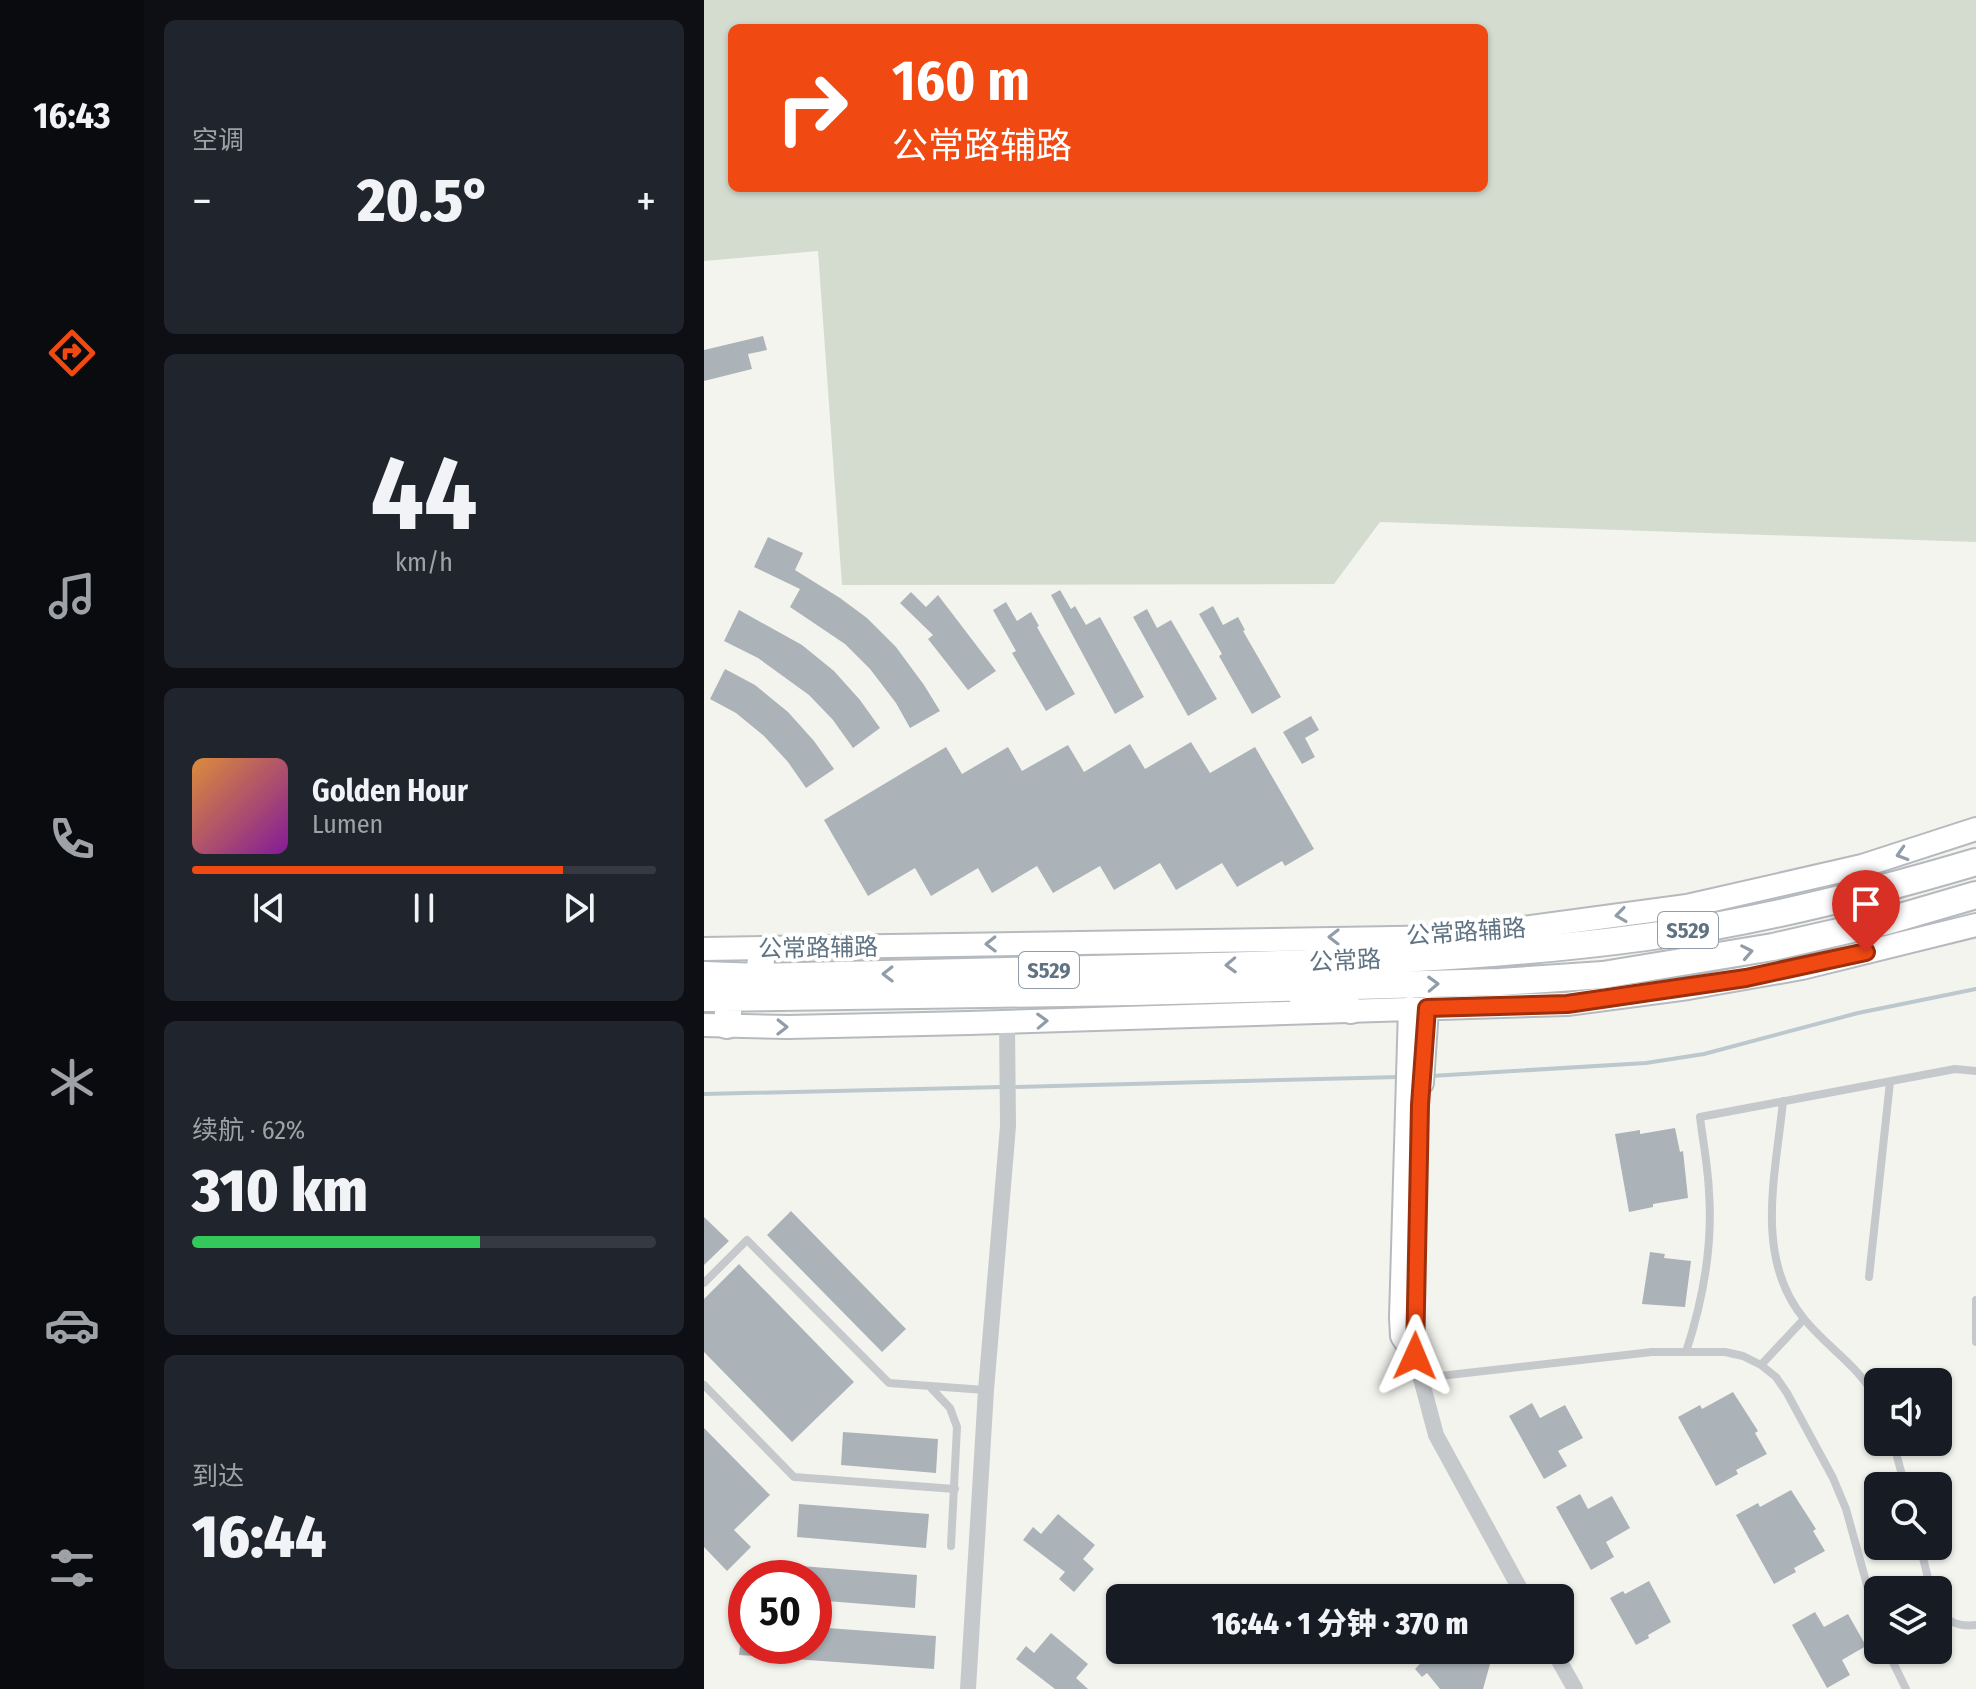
<!DOCTYPE html>
<html lang="zh">
<head>
<meta charset="utf-8">
<style>
  body { margin:0; font-family:"Fira Sans Condensed","Noto Sans SC",sans-serif; background:#20242c; color:#f1f3f6; height:100vh; display:flex; flex-direction:column; font-size:30px; white-space:nowrap }
  * { box-sizing:border-box; margin:0 }
  p { font-size:26px; color:#9ea1a6 }
  .icon { flex:none; width:44px; height:44px; fill:none; stroke:currentColor; stroke-width:2; stroke-linecap:round; stroke-linejoin:round }
  .map { position:relative; flex:1; overflow:hidden }
  .side { display:flex; flex-direction:column; gap:20px; padding:20px; background:#0d0f14; width:560px }
  .side>* { flex:none }
  .guide { position:absolute; left:24px; top:24px; width:760px; height:168px; border-radius:12px; box-shadow:0 2px 6px #0004; background:#f14912; color:#fff; overflow:hidden }
  .fabs { position:absolute; left:1160px; top:1368px; display:grid; gap:16px }
  .fabs a { display:grid; place-items:center; width:88px; height:88px; border-radius:12px; background:#171b24; box-shadow:0 2px 6px #0004; font-size:40px }
  .speed { position:absolute; left:24px; top:1560px; display:flex; gap:16px; font-size:40px; font-weight:700; text-align:center }
  .speed>* { display:grid; place-content:center; width:104px; height:104px; border-radius:50%; background:#171b24; box-shadow:0 2px 6px #0004; line-height:1 }
  .speed .limit { border:12px solid #d22; background:#fff; color:#111 }
  .pin { position:absolute; display:grid; place-items:center; width:68px; height:68px; color:#fff; margin:-82px -34px; border-radius:50% 50% 50% 0; rotate:-45deg; box-shadow:0 0 8px #0007 }
  .pin .icon { rotate:45deg }
  .me { position:absolute; width:88px; margin:-44px; rotate:1deg; stroke-linejoin:round; filter:drop-shadow(0 0 6px #0008) }
  .turn { display:flex; align-items:center; gap:28px; height:168px; padding:0 32px; font-size:36px }
  .turn .icon { width:104px; height:104px; stroke-width:2.5 }
  .turn b { display:block; font-size:56px; line-height:68px }
  .big { font-size:60px; font-weight:800; line-height:1.1 }
  .side .card { flex:1; display:flex; flex-direction:column; justify-content:center; gap:12px; min-width:0; padding:0 28px; border-radius:12px; background:#20242c }
  .side .dial { align-items:center; gap:0 }
  .dial b { font-size:104px; line-height:1 }
  .song { display:flex; align-items:center; gap:24px }
  .cover { width:96px; height:96px; border-radius:12px; background:linear-gradient(135deg,hsl(30 70% 55%),hsl(290 70% 35%)) }
  .played { height:8px; border-radius:4px; background:linear-gradient(90deg,#f14912 80%,#363941 80%) }
  .keys { display:flex; justify-content:space-around; direction:ltr }
  .heat { display:flex; justify-content:space-between; align-items:center; font-size:44px; direction:ltr }
  .charge { height:12px; border-radius:6px; background:linear-gradient(90deg,#34c759 62%,#363941 0) }
  .trip { position:absolute; left:402px; top:1584px; width:468px; height:80px; border-radius:12px; background:#171b24; box-shadow:0 2px 6px #0004; font-weight:800; line-height:80px; text-align:center }
  main { display:flex; flex:1; min-height:0 }
  .dock { display:flex; flex-direction:column; width:144px; justify-content:space-around; align-items:center; background:#090b0e; color:#9ea1a6 }
  .dock .icon { width:56px; height:56px }
  .dock .on { color:#f14912 }
  .dock b { font-size:36px; color:#f1f3f6 }
  .map>svg:first-child { display:block }
  .green { fill:#d4dcd0; fill-rule:evenodd }
  .lines { fill:none; stroke-linecap:round; stroke-linejoin:round }
  .stream { stroke:#bcc8cd; stroke-width:4 }
  .building { fill:#abb3b8 }
  .secondary-casing { stroke:#b5babf; stroke-width:26 }
  .primary-casing { stroke:#b6babe; stroke-width:30 }
  .lane { stroke:#c6c9cc; stroke-width:8 }
  .street { stroke:#c6c9cc; stroke-width:16 }
  .secondary { stroke:#fff; stroke-width:22 }
  .primary { stroke:#fff; stroke-width:26 }
  .oneway { stroke:#909da8 }
  .route-casing { stroke:#9d2f0c; stroke-width:20 }
  .route { stroke:#f14912; stroke-width:14 }
  .labels { text-anchor:middle; dominant-baseline:central; stroke-width:8; stroke-linejoin:round; paint-order:stroke }
  .shield { fill:#fff; stroke:#909da8; stroke-width:2 }
  .shield-label { font-size:22px; font-weight:bold; fill:#607383 }
  .street-label { font-size:24px; fill:#607383; stroke:#fff }
</style>
</head>
<body>
<main>
<nav class="dock">
<b>16:43</b>
<svg class="icon on" aria-label="directions" viewBox="0 0 24 24"><path d="M12 3l9 9-9 9-9-9zM9 14v-3h6M13 9l2 2-2 2"/></svg>
<svg class="icon" aria-label="music" viewBox="0 0 24 24"><path d="M9 18V5l10-2v13"/><circle cx="6" cy="18" r="3"/><circle cx="16" cy="16" r="3"/></svg>
<svg class="icon" aria-label="phone" viewBox="0 0 24 24"><path d="M5 4h4l2 5-3 2q2 4 5 5l2-3 5 2v4C11 20 4 13 5 4z"/></svg>
<svg class="icon" aria-label="climate" viewBox="0 0 24 24"><path d="M12 3v18M4 7l16 10M4 17L20 7"/></svg>
<svg class="icon" aria-label="car" viewBox="0 0 24 24"><path d="M5 17H2v-5l4-1 3-4h7l3 4 3 1v5h-3M9 17h6M6 11h13"/><circle cx="7" cy="17" r="2"/><circle cx="17" cy="17" r="2"/></svg>
<svg class="icon" aria-label="filters" viewBox="0 0 24 24"><path d="M4 7h16M4 17h16"/><circle cx="9" cy="7" r="2"/><circle cx="15" cy="17" r="2"/></svg>
</nav>
<section class="side">
<div class="card"><p>空调</p>
<div class="heat"><a>−</a><b class="big">20.5°</b><a>+</a></div>
</div>
<div class="card dial"><b>44</b><p>km/h</p></div>
<div class="card">
<div class="song"><i class="cover"></i><div><b>Golden Hour</b><p>Lumen</p></div></div>
<div class="played"></div>
<div class="keys"><svg class="icon" aria-label="previous" viewBox="0 0 24 24"><path d="M18 5L8 12l10 7zM5 5v14"/></svg><svg class="icon" aria-label="pause" viewBox="0 0 24 24"><path d="M8 5v14M16 5v14"/></svg><svg class="icon" aria-label="next" viewBox="0 0 24 24"><path d="M6 5l10 7-10 7zM19 5v14"/></svg></div>
</div>
<div class="card"><p>续航 · 62%</p><b class="big">310 km</b><div class="charge"></div></div>
<div class="card"><p>到达</p><b class="big">16:44</b></div>
</section>
<div class="map">
<svg width="1272" height="1689" viewBox="0 0 1272 1689">
  <rect width="100%" height="100%" fill="#f4f4ef"/>
  <!-- green -->
  <path class="green" d="M0 0H1272V542L676 522 630 584 138 585 114 251 0 261ZM28 28H780V188H28Z"/>
  <g class="lines">
    <!-- stream -->
    <path class="stream" d="M727 1076 942 1063 1000 1054 1154 1013 1272 989
      M308 1087 695 1077
      M0 1094 299 1087"/>
  </g>
  <!-- building -->
  <path class="building" d="M59 336 63 350 44 354 48 369 0 381V350Z
    M64 537 99 553 91 570 136 598 163 618 192 647 220 685 236 711 206 728 192 703 166 669 141 644 86 607 96 589 50 567Z
    M356 590 367 609 371 606 382 625 396 617 440 697 411 714 347 595Z
    M207 592 222 607 234 595 292 671 264 690 224 639 229 635 196 603Z
    M302 602 313 621 327 612 335 626 333 627 371 694 342 711 308 653 312 651 289 610Z
    M509 606 519 625 534 617 541 630 539 631 577 697 548 714 515 656 518 654 495 614Z
    M443 609 453 628 467 620 513 699 484 716 429 617Z
    M35 610 98 645 130 671 156 700 176 728 149 748 129 720 105 695 54 658 20 641Z
    M21 669 51 685 84 712 110 741 130 769 102 788 84 762 60 736 32 713 6 699Z
    M607 716 615 730 601 738 611 757 598 764 579 732Z
    M487 742 506 773 551 747 610 849 581 866 578 861 533 887 518 863 472 890 456 863 410 890 396 866 349 893 333 866 288 893 274 868 227 896 211 868 164 896 120 820 242 747 258 774 304 747 318 771 364 745 380 772 426 744 441 769Z
    M971 1128 976 1152 979 1151 984 1198 949 1204V1207L925 1212 911 1134 936 1130V1134Z
    M87 1211 202 1329 178 1352 63 1235Z
    M0 1217 25 1241 0 1265Z
    M946 1252 961 1254 960 1258 987 1261 981 1307 938 1304Z
    M35 1264 150 1382 88 1442 0 1352V1299Z
    M1029 1392 1054 1431 1051 1433 1063 1454 1032 1470 1034 1474 1012 1486 974 1417 996 1405 998 1409Z
    M828 1403 836 1418 861 1405 879 1438 854 1451 863 1466 840 1479 805 1416Z
    M0 1428 66 1495 30 1530 47 1547 23 1571 0 1547Z
    M139 1432 234 1439 232 1473 137 1465Z
    M1087 1490 1112 1529 1109 1531 1121 1551 1090 1568 1092 1572 1070 1584 1032 1515 1054 1503 1056 1507Z
    M876 1494 884 1509 908 1496 926 1528 902 1542 910 1557 887 1570 852 1507Z
    M95 1504 225 1514 222 1548 93 1537Z
    M354 1514 391 1545 379 1559 390 1569 370 1592 355 1579 361 1572 319 1540 329 1527 337 1534Z
    M71 1564 213 1575 211 1608 110 1600V1578H70Z
    M945 1581 967 1622 944 1635 945 1638 932 1645 906 1598 919 1591 921 1594Z
    M1111 1612 1120 1627 1144 1614 1162 1646 1138 1660 1146 1675 1123 1688 1088 1625Z
    M110 1627 232 1636 230 1669 35 1655 36 1646H110Z
    M347 1633 384 1664 372 1678 384 1689H351L312 1659 322 1646 330 1653Z
    M729 1650H790L779 1689H736L723 1673 718 1677 711 1669Z"/>
  <g class="lines">
    <!-- secondary casing -->
    <g class="secondary-casing">
      <path id="secondary" d="M0 949 752 937 983 906 1158 866 1272 829
        M706 1008 697 1318 698 1336 711 1356
        M0 1025 84 1027 265 1023 863 1004 984 988 1098 968 1272 925
        M718 1083 723 1008"/>
    </g>
    <!-- primary casing -->
    <g class="primary-casing">
      <path id="primary" d="M0 975 55 977C195 974 335 970 474 967 630 963 787 958 942 937 1054 922 1164 894 1272 862
        M55 977 58 950
        M598 996 647 1010
        M0 998 429 992 796 982 899 975 1069 947 1183 921 1272 895
        M23 1025 25 1000"/>
    </g>
    <!-- lane -->
    <path class="lane" d="M1079 1101C1072 1174 1049 1258 1101 1320 1126 1350 1153 1364 1174 1401
      M1165 1277 1186 1082
      M0 1283 43 1240 185 1383 281 1390
      M1272 1300V1342
      M982 1352C999 1300 1009 1247 1005 1192 1004 1167 999 1142 996 1117L1251 1069 1272 1071
      M1057 1365 1100 1319
      M718 1378 948 1352H1021L1039 1356 1057 1365 1072 1377 1083 1393 1129 1478 1142 1509 1174 1625
      M0 1385 90 1477 251 1489
      M227 1388 246 1408 253 1427 247 1546
      M1189 1442 1201 1486
      M1216 1546 1227 1590
      M1234 1610C1244 1623 1256 1627 1272 1625
      M1183 1650 1202 1689"/>
    <!-- street -->
    <path class="street" d="M711 1356 732 1435 821 1598
      M849 1650 871 1689
      M264 1689 282 1390 304 1126 303 1022"/>
    <!-- secondary -->
    <use href="#secondary" class="secondary"/>
    <!-- primary -->
    <use href="#primary" class="primary"/>
  </g>
  <!-- one-way arrows -->
  <defs><path id="oneway-chevron" d="M-2-3.5L2.5 0L-2 3.5" fill="none" stroke-width="1.6" stroke-linecap="round" stroke-linejoin="round" transform="scale(2)"/></defs>
  <g class="oneway">
    <use href="#oneway-chevron" transform="translate(1198 854) rotate(163)"/>
    <use href="#oneway-chevron" transform="translate(917 915) rotate(172)"/>
    <use href="#oneway-chevron" transform="translate(630 937) rotate(180)"/>
    <use href="#oneway-chevron" transform="translate(287 944) rotate(179)"/>
    <use href="#oneway-chevron" transform="translate(1043 952) rotate(-11)"/>
    <use href="#oneway-chevron" transform="translate(527 965) rotate(178)"/>
    <use href="#oneway-chevron" transform="translate(184 974) rotate(179)"/>
    <use href="#oneway-chevron" transform="translate(729 984) rotate(-2)"/>
    <use href="#oneway-chevron" transform="translate(338 1021) rotate(-2)"/>
    <use href="#oneway-chevron" transform="translate(78 1027) rotate(1)"/>
  </g>
  <g class="lines">
    <!-- route casing -->
    <g class="route-casing">
      <path id="route" d="M711 1356 716 1105 723 1008 863 1004 1042 978 1162 952"/>
    </g>
    <!-- route -->
    <use href="#route" class="route"/>
  </g>
  <g class="labels">
    <!-- shield labels -->
    <g class="shield">
      <rect x="954" y="912" width="60" height="36" rx="6"/>
      <rect x="315" y="952" width="60" height="36" rx="6"/>
    </g>
    <g class="shield-label">
      <text x="984" y="930">S529</text>
      <text x="345" y="970">S529</text>
    </g>
    <!-- street labels -->
    <g class="street-label">
      <text transform="translate(762 932) rotate(-4)">公常路辅路</text>
      <text transform="translate(114 948) rotate(-1)">公常路辅路</text>
      <text transform="translate(641 961) rotate(-3)">公常路</text>
    </g>
  </g>
</svg>
<div class="fabs">
<a><svg class="icon" aria-label="sound" viewBox="0 0 24 24"><path d="M4 9h4l5-4v14l-5-4H4zM17 9q2 3 0 6"/></svg></a>
<a><svg class="icon" aria-label="search" viewBox="0 0 24 24"><circle cx="10" cy="10" r="6"/><path d="M15 15l6 6"/></svg></a>
<a><svg class="icon" aria-label="layers" viewBox="0 0 24 24"><path d="M12 4l9 5-9 5-9-5zM3 14l9 5 9-5"/></svg></a>
</div>
<div class="speed"><div class="limit">50</div></div>
<div class="pin" style="left:1162px;top:952px;background:#d93025"><svg class="icon" aria-label="arrive" viewBox="0 0 24 24"><path d="M6 21V4h12l-3 4 3 4H6"/></svg></div>
<svg class="me" style="left:711px;top:1356px" viewBox="-20 -20 40 40"><path d="M0-17L14 15 0 8-14 15z" fill="#f14912" stroke="#fff" stroke-width="4"/></svg>
<div class="trip">16:44 · 1 分钟 · 370 m</div>
<div class="guide">
<div class="turn"><svg class="icon" aria-label="right" viewBox="0 0 24 24"><path d="M7 20v-9h11M14 6l5 5-5 5"/></svg><div><b>160 m</b>公常路辅路</div></div>
</div>
</div>
</main>
</body>
</html>
